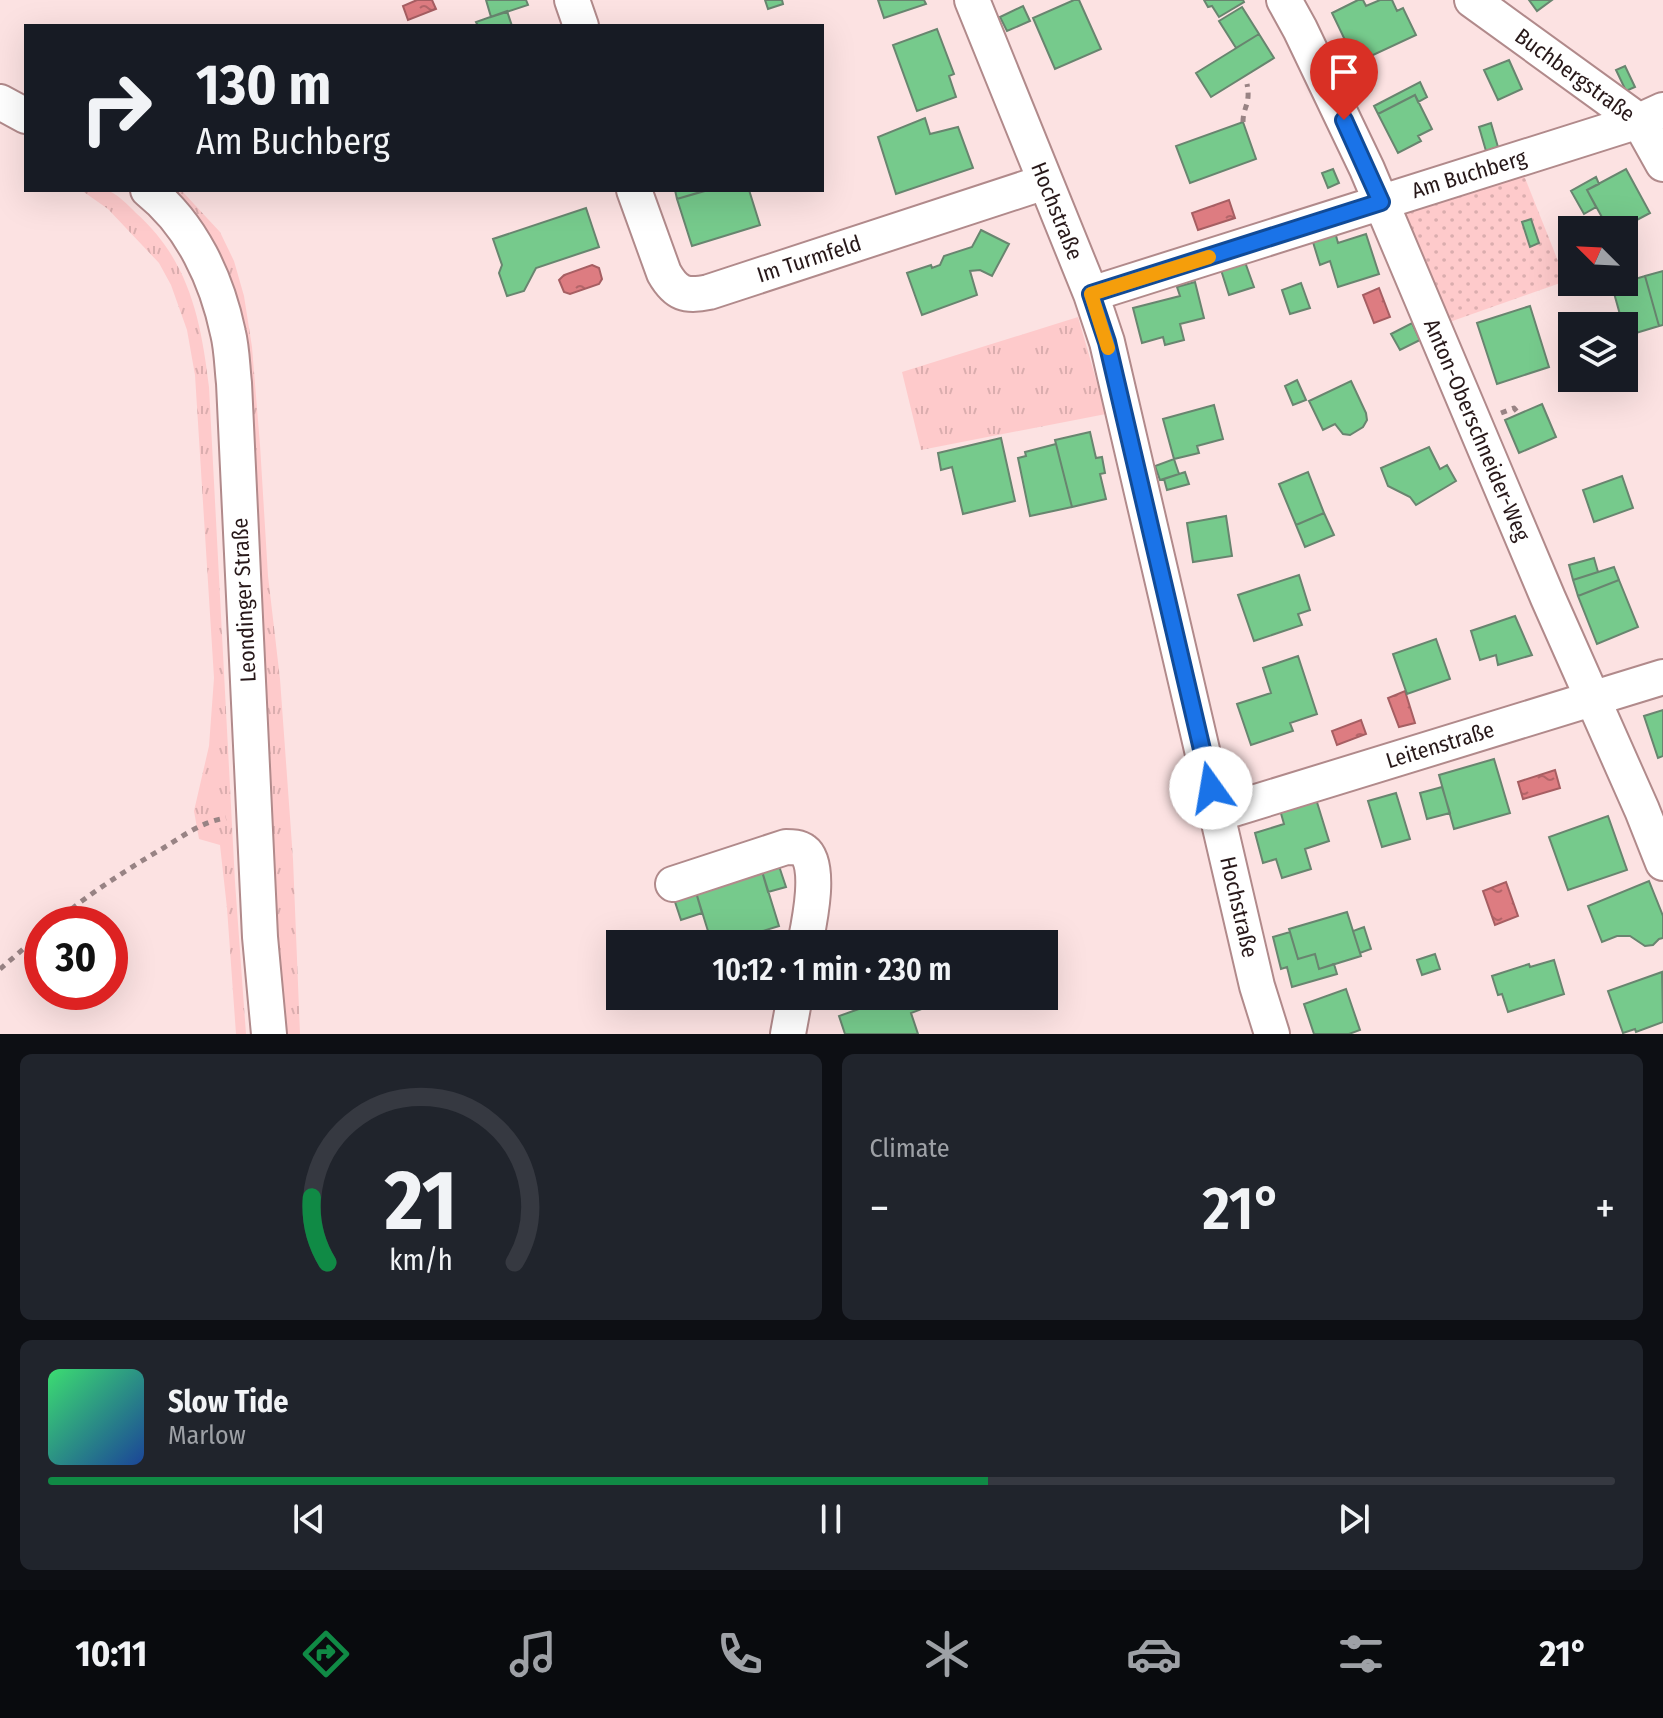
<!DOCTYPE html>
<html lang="en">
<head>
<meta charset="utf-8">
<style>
  body { margin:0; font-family:"Fira Sans Condensed",sans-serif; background:#20242c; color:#f1f3f6; height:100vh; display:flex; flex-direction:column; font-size:30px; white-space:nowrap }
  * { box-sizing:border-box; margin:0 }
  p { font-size:26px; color:#9ea1a6 }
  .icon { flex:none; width:44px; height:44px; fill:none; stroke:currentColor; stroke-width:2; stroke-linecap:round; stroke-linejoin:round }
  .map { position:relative; height:1034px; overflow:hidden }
  .side { display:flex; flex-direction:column; gap:20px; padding:20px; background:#0d0f14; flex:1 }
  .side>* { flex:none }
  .guide { position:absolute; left:24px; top:24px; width:800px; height:168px; border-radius:0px; box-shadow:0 8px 32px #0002; background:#171b24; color:#f1f3f6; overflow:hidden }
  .needle { width:52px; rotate:294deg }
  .tools { position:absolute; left:1558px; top:216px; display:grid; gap:16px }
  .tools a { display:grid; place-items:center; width:80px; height:80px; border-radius:0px; background:#171b24; box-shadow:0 8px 32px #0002; font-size:40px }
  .speed { position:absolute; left:24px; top:906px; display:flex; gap:16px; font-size:40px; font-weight:700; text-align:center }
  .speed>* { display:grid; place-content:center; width:104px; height:104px; border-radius:50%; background:#171b24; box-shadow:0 8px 32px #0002; line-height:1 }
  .speed .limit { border:12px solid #d22; background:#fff; color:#111 }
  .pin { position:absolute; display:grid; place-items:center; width:68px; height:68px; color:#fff; margin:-82px -34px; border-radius:50% 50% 50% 0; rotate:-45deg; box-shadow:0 0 8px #0007 }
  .pin .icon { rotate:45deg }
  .me { position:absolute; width:88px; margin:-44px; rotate:347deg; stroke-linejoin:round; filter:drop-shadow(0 0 6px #0008) }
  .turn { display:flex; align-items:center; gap:28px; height:168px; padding:0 40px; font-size:36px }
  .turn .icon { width:104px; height:104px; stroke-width:2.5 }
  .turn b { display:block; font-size:56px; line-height:68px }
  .big { font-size:60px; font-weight:600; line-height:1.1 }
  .side .tile { flex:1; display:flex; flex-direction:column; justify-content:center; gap:12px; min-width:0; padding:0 28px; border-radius:12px; background:#20242c }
  .side .dial { align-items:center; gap:0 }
  .dial svg { height:208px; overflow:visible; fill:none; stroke:#363941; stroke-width:7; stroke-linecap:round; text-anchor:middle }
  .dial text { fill:#f1f3f6; stroke:none }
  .song { display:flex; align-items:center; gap:24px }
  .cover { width:96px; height:96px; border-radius:12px; background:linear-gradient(135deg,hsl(140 70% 55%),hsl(220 70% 35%)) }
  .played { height:8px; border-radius:4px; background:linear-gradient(90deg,#108a45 60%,#363941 60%) }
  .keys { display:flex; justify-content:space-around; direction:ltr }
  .heat { display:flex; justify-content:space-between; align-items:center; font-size:44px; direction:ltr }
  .side .tiles { flex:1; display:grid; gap:20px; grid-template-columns:1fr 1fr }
  .tile:last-child { grid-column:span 2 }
  .trip { position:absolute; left:606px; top:930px; width:452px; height:80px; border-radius:0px; background:#171b24; box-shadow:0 8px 32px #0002; font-weight:600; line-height:80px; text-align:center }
  .tab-bar { display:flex; height:128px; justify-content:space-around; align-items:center; background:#090b0e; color:#9ea1a6 }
  .tab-bar .icon { width:56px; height:56px }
  .tab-bar .current { color:#108a45 }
  .tab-bar b { font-size:36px; color:#f1f3f6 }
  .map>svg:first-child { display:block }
  .grass { fill:url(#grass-tufts) }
  .park { fill:url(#park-dots) }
  .water { fill:url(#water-ripples); stroke:#a65e62; stroke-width:2 }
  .building { fill:#76ca8c; stroke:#68856f; stroke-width:2 }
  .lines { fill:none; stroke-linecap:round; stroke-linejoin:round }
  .minor-casing { stroke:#b18a8b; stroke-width:38 }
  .path { stroke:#988384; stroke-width:5; stroke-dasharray:6 6; stroke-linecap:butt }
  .minor { stroke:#fff; stroke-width:34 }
  .route-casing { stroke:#114b97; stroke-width:20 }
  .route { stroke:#1a73e8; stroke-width:14 }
  .slow { stroke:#f59e0b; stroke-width:14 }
  .labels { text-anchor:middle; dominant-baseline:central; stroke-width:7; stroke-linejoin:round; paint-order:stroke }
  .street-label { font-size:22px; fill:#271819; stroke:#fff }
</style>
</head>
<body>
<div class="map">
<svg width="1663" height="1034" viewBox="0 0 1663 1034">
  <defs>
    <pattern id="grass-tufts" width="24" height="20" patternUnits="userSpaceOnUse" patternTransform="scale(2)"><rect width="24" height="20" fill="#fecacb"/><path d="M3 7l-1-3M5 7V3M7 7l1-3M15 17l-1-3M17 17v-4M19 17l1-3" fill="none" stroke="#daadae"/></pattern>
    <pattern id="park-dots" width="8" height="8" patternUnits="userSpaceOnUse" patternTransform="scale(2)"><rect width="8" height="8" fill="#fecacb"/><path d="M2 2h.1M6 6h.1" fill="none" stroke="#daadae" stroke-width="1.8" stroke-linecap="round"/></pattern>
    <pattern id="water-ripples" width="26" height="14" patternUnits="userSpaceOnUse" patternTransform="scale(2)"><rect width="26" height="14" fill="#dd7c81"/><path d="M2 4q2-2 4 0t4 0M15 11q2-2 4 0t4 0" fill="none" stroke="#b36569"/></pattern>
  </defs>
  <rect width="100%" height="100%" fill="#fce2e2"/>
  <!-- grass -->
  <path class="grass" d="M81 190C89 190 99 188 106 190 117 193 128 205 136 213 189 260 201 320 209 387L235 882 246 1034H236L227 908 220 845 199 839 194 811 209 746 214 678 195 375 187 330 171 285 159 263 108 209Z
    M169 190H181L220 232 234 261 244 296 252 347 260 445 268 576 280 679 293 859 300 1034H283L279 993 263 605 250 458Z
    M1078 317 1106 414 921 450 902 372Z"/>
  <!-- park -->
  <path class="park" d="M1521 168 1566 281 1444 324 1401 209Z"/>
  <!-- water -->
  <path class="water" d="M417 0H432L436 9 408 20 403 6Z
    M1229 200 1235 218 1198 230 1192 213Z
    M592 265 599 268 602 279 599 284 570 294 564 292 559 280 564 275Z
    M1379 288 1390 317 1374 323 1363 295Z
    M1405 691 1415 723 1399 727 1388 698Z
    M1361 720 1366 734 1337 745 1332 731Z
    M1555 770 1560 788 1523 799 1518 782Z
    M1506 882 1518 916 1495 925 1483 891Z"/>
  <!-- building -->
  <path class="building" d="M486 0H526L528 5 491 17Z
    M765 0H782L783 4 768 9Z
    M878 0H924L926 4 884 18Z
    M1074 0H1079L1101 49 1055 69 1033 18Z
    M1204 0H1243L1244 2 1219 17 1212 6 1208 7Z
    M1358 0H1363L1366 6 1380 0H1392L1397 11 1403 8 1416 35 1356 63 1332 13Z
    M1529 0H1552L1537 11Z
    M1023 6 1030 21 1007 31 1000 17Z
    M1242 7 1259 34 1236 48 1219 21Z
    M507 11 512 26H478L476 22Z
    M937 29 954 74 949 76 956 97 917 111 893 45Z
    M1259 34 1274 58 1211 97 1196 73Z
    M1509 60 1522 89 1498 100 1484 70Z
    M1625 66 1635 87 1626 91 1616 70Z
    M1420 82 1427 97 1418 102 1415 95 1378 114 1374 106Z
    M1415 95 1432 129 1418 136 1421 141 1398 153 1378 114Z
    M925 118 930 134 958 127 973 168 896 194 878 137Z
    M1243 122 1256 159 1190 183 1176 146Z
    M1491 123 1498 147 1486 151 1479 127Z
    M1333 169 1339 183 1328 188 1322 173Z
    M1626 169 1650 213 1618 230H1609L1587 190Z
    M1596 177 1599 184 1587 190 1596 207 1584 214 1571 191Z
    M675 190H704L705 191 677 199Z
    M707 190H749L760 225 692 246 677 199Z
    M586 208 599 247 536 268 524 291 507 296 499 273 502 265 493 239Z
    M1531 219 1539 243 1530 247 1522 222Z
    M981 230 1009 244 992 276 980 270 970 271 977 295 922 315 907 273 931 265 932 268 940 265 944 256 972 247Z
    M1335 232 1338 243 1366 234 1379 274 1338 287 1330 261 1320 265 1312 239Z
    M1245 262 1254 287 1229 295 1221 270Z
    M1663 271V325L1659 326 1645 276Z
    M1645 276 1659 326 1626 336 1612 286Z
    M1195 282 1204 318 1180 324 1184 340 1165 345 1163 337 1142 343 1133 308 1180 296 1177 287Z
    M1301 283 1310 308 1290 314 1282 290Z
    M1530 306 1549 367 1497 384 1477 323Z
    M1412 323 1420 340 1400 350 1391 334Z
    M1297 380 1306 400 1293 405 1285 386Z
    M1351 381 1366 413 1367 420 1363 427 1350 435 1343 434 1335 424 1323 430 1309 401Z
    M1542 404 1556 437 1519 453 1505 420Z
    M1214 405 1223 439 1197 446 1199 453 1174 459 1163 419Z
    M1090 432 1096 458 1102 457 1105 473 1100 474 1106 499 1072 507 1055 440Z
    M1001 438 1015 501 963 514 952 467 941 470 938 453Z
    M1056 444 1072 507 1030 516 1018 458 1026 456 1025 452Z
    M1429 447 1440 469 1447 465 1456 481 1416 505 1410 497 1388 486 1381 468Z
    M1174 459 1179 474 1160 480 1155 466Z
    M1185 472 1189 484 1167 490 1164 479Z
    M1308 472 1324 513 1296 525 1279 484Z
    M1622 476 1633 508 1594 522 1583 490Z
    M1324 513 1334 535 1305 547 1296 525Z
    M1226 516 1232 556 1193 562 1187 523Z
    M1594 558 1598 572 1573 580 1569 565Z
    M1614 567 1619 580 1578 596 1573 580Z
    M1299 575 1310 610 1298 614 1302 625 1254 641 1238 595Z
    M1619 580 1638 627 1597 644 1578 596Z
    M1515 616 1532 655 1498 665 1496 655 1480 660 1471 631Z
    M1436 639 1450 679 1407 694 1393 654Z
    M1298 656 1317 714 1290 723 1293 731 1251 745 1237 704 1271 693 1263 668Z
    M1663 710V756L1658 758 1644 716Z
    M1494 759 1510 813 1454 829 1439 775Z
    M1442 787 1450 813 1427 819 1420 793Z
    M1396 793 1410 839 1382 847 1368 801Z
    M1316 799 1329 841 1305 849 1311 869 1282 878 1276 859 1263 863 1255 833 1284 824 1280 810Z
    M1608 816 1627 870 1568 890 1549 837Z
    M778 863 786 887 768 892 761 868Z
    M761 868 779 926 720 944H712L695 889Z
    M1649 881 1663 916V938L1659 939 1653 945 1645 946 1630 936H1617L1602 942 1588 906Z
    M695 889 702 913 681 920 673 896Z
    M1347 912 1361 956 1319 969 1315 954 1298 959 1289 929Z
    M1364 927 1371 949 1360 953 1353 931Z
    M1290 932 1298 959 1315 954 1319 969 1334 964 1337 974 1292 987 1287 967 1281 969 1273 937Z
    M1435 954 1440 969 1422 975 1417 960Z
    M1554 960 1564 994 1508 1012 1502 994 1498 995 1492 976 1529 964 1530 967Z
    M1662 972 1663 1022 1636 1032 1635 1029 1623 1033 1608 991Z
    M1346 989 1360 1030 1349 1034H1314L1304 1004Z
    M873 996H923L927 1007 911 1013 918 1034H845L839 1016 867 1006 865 999Z"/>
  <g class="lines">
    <!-- minor casing -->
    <g class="minor-casing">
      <path id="minor" d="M572 0 581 26
        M972 0 1091 294 1107 342 1257 986 1272 1034
        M1284 0 1300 29 1367 169 1548 598 1642 810 1663 863
        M1472 0 1639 121 1663 164
        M0 102 26 116
        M148 190C192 225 217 280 228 333 232 349 232 366 234 383L260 937 269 1034
        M634 190 664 273C676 294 686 297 709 292L1045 182
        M1091 294 1639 121 1663 110
        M1217 814 1663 677
        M673 884 786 847C792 847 799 847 804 851 822 864 809 924 805 944
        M788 1034 795 996"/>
    </g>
    <!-- path -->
    <path class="path" d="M1243 122C1243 107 1251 104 1247 84
      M1501 413 1514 408 1519 414
      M53 924C87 895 126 870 165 847 184 835 204 821 226 818
      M0 969 42 933"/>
    <!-- minor -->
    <use href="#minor" class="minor"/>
  </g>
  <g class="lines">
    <!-- route casing -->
    <g class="route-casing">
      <path id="route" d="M1211 788 1107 342 1091 294 1381 202 1344 120"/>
    </g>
    <!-- route -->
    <use href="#route" class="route"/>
    <!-- slow -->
    <path class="slow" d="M1108 348 1091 294 1209 257"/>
  </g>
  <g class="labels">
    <!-- street labels -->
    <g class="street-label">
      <text transform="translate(1575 75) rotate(36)">Buchbergstraße</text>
      <text transform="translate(1469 174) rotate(-17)">Am Buchberg</text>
      <text transform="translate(1057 211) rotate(68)">Hochstraße</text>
      <text transform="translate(809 259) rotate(-18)">Im Turmfeld</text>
      <text transform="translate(1477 430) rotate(67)">Anton-Oberschneider-Weg</text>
      <text transform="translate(244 600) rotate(-93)">Leondinger Straße</text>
      <text transform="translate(1440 745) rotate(-17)">Leitenstraße</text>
      <text transform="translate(1239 907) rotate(77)">Hochstraße</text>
    </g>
  </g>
</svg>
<div class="tools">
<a><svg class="needle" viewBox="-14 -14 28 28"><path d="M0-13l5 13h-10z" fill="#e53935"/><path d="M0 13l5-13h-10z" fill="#9ea1a6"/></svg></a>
<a><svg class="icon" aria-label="layers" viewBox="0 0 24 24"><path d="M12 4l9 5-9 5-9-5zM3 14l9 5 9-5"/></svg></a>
</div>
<div class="speed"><div class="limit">30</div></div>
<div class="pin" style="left:1344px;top:120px;background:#d93025"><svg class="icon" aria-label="arrive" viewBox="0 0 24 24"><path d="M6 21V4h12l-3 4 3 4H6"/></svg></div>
<svg class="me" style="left:1211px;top:788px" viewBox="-20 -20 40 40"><circle r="19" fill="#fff"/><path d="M0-13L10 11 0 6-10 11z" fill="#1a73e8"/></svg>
<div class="trip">10:12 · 1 min · 230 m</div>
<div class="guide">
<div class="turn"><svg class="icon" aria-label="right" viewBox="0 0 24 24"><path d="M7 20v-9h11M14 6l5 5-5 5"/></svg><div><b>130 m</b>Am Buchberg</div></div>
</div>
</div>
<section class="side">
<div class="tiles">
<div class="tile dial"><svg viewBox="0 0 100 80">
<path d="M14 69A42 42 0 1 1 86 69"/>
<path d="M14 69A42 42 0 0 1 8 44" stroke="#108a45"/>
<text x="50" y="56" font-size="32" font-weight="700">21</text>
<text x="50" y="72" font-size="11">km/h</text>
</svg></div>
<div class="tile"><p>Climate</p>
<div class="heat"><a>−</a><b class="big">21°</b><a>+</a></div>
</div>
<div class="tile">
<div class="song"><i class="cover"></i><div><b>Slow Tide</b><p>Marlow</p></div></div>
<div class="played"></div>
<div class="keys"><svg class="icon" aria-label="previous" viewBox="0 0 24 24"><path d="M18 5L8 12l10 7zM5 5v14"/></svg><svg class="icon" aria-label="pause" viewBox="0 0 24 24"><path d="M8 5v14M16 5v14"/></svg><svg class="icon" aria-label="next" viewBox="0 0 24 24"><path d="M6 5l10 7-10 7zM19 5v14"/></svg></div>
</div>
</div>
</section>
<nav class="tab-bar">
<b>10:11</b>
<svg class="icon current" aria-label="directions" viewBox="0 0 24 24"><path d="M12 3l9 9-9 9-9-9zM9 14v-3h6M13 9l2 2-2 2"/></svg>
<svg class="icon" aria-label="music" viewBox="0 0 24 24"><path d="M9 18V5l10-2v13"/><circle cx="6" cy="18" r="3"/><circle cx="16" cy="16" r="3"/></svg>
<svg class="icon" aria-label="phone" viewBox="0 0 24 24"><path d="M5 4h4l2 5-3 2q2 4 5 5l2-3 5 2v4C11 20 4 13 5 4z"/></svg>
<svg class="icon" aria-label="climate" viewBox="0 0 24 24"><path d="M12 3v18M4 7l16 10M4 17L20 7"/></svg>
<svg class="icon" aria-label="car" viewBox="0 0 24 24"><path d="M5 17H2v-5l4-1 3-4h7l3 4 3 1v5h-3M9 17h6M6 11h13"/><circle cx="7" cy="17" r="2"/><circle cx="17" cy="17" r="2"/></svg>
<svg class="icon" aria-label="filters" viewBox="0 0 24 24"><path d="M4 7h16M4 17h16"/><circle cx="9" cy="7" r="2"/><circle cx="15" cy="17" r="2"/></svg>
<b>21°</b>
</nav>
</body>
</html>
